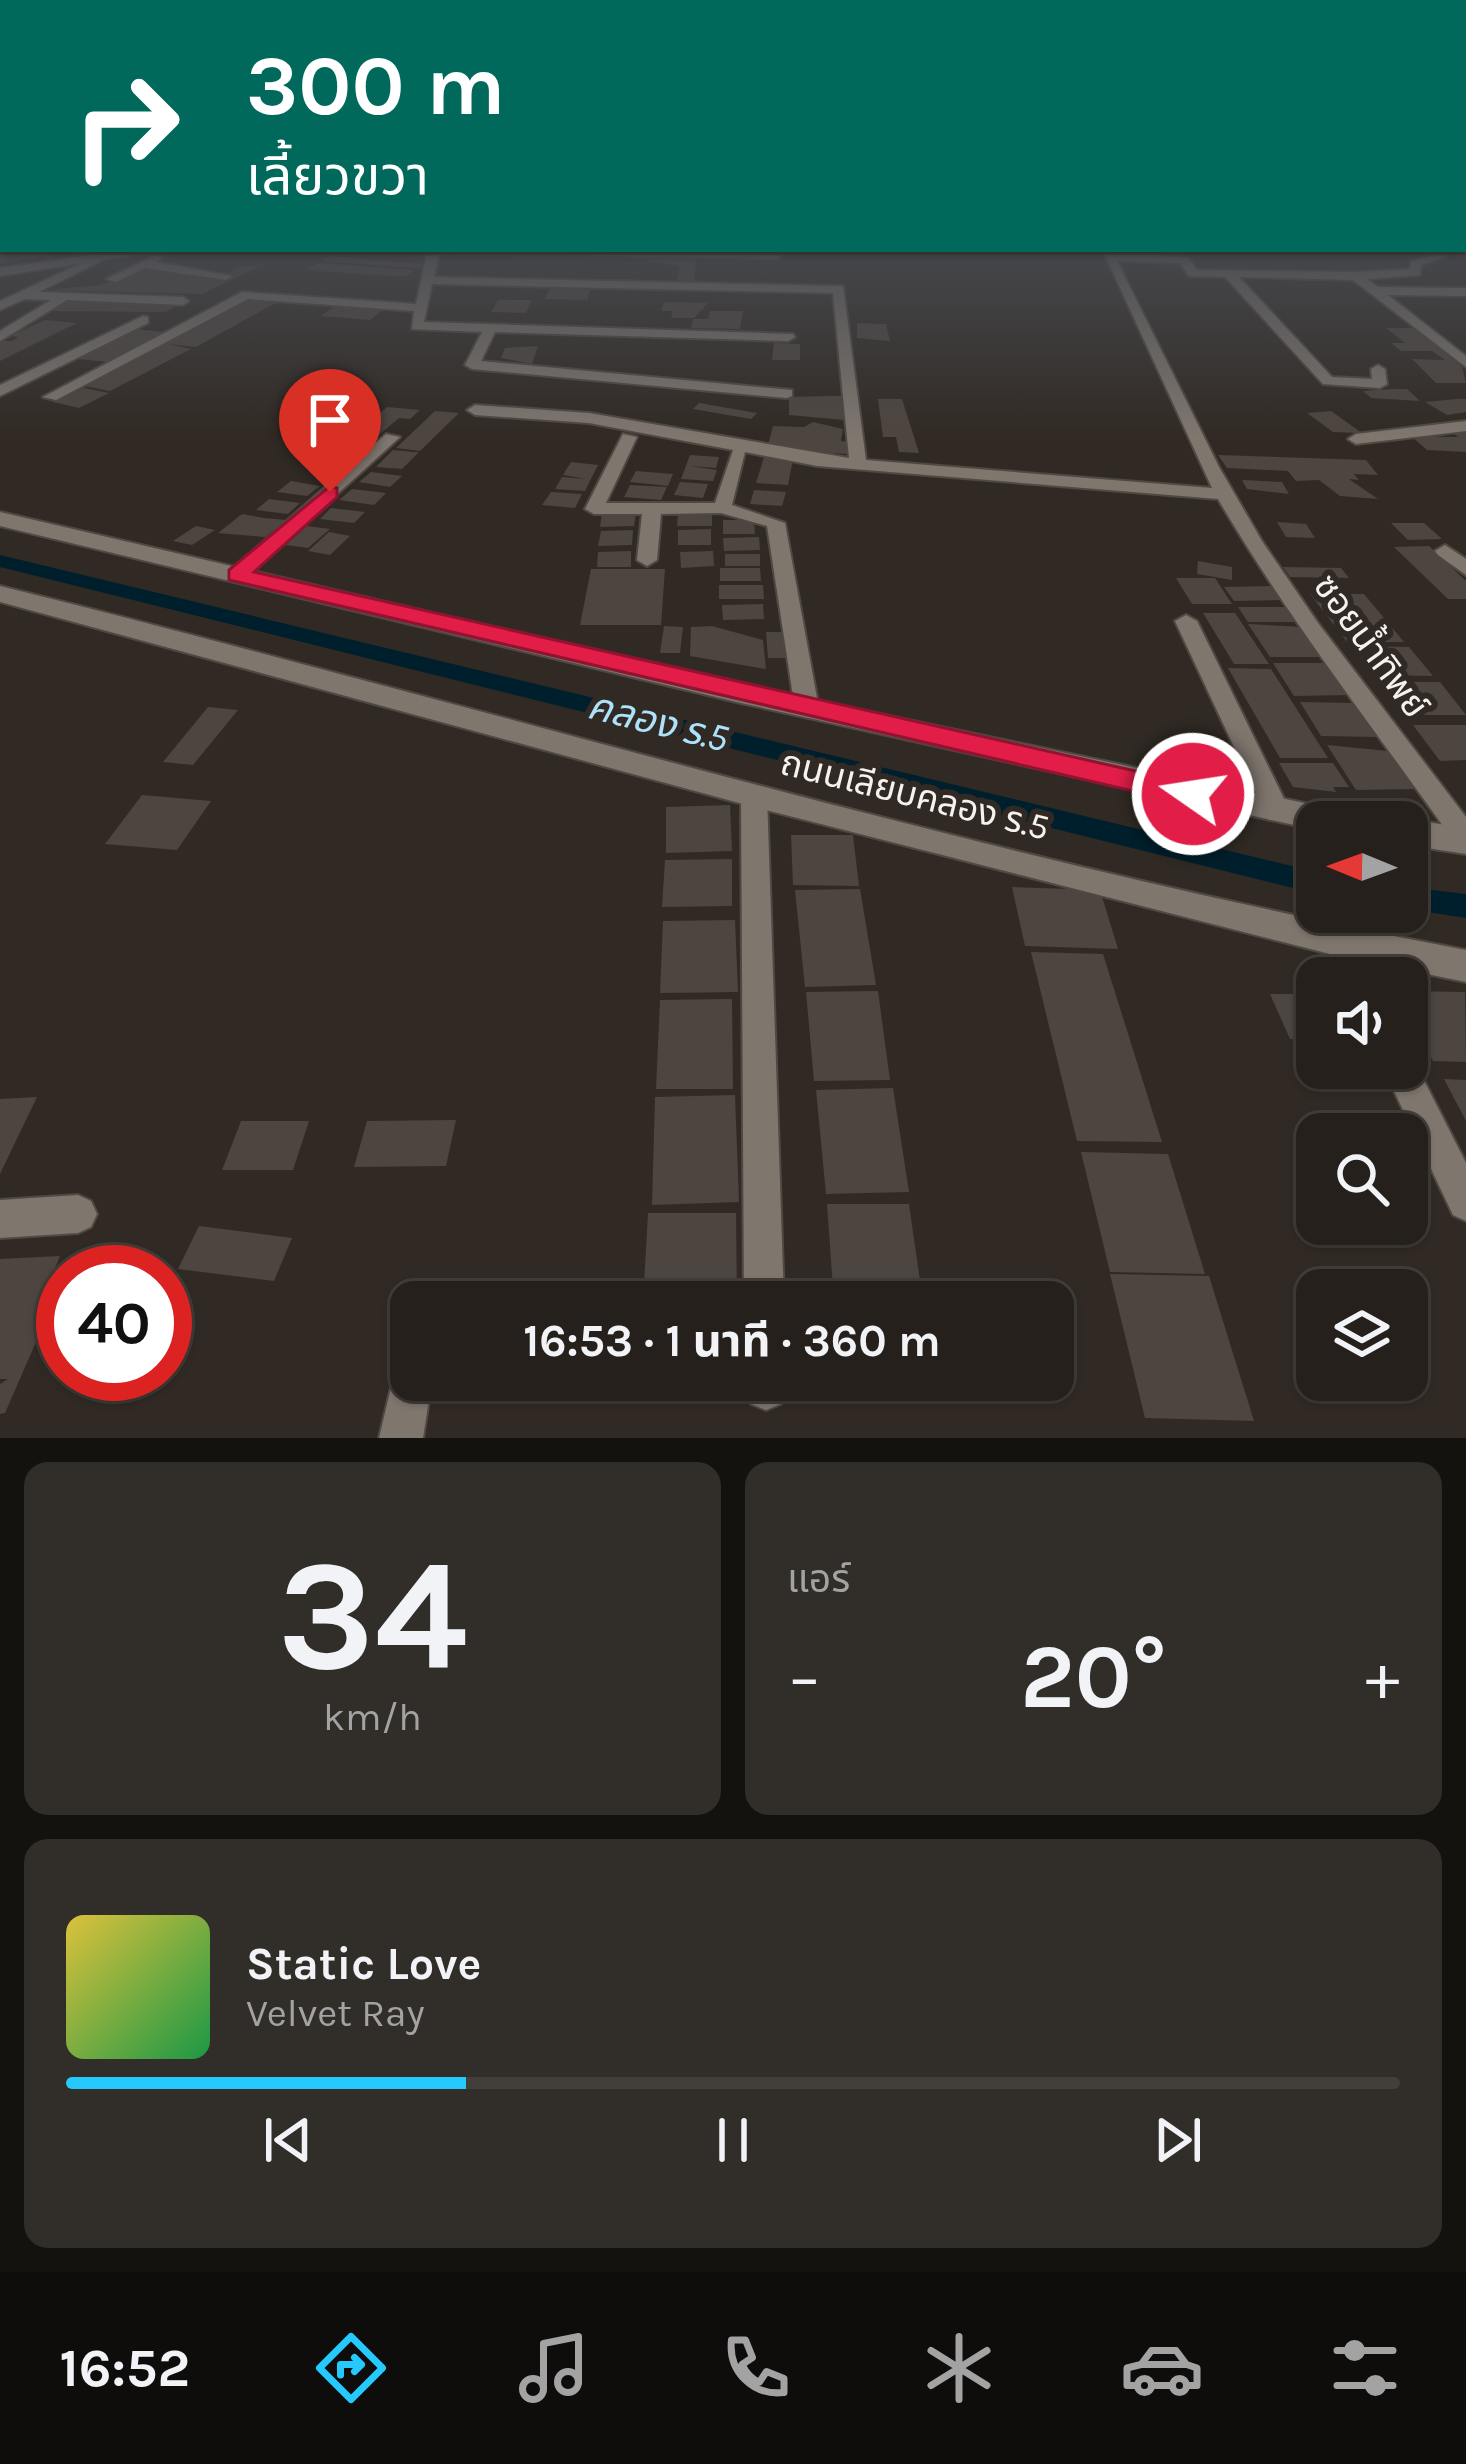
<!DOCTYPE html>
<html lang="th">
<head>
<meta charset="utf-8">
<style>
  body { margin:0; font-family:Karla,"Noto Sans Thai",sans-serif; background:#312d28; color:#f1f3f6; height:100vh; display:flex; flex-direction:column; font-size:45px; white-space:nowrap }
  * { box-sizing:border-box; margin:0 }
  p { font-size:39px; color:#a3a3a3 }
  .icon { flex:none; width:66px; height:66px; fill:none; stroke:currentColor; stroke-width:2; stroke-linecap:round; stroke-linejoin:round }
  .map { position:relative; height:1438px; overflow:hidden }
  .sheet { display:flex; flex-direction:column; gap:24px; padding:24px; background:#14120f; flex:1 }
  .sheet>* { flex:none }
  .hud { position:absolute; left:0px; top:0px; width:1467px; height:252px; box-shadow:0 3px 9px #0004,0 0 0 3px #423e3a; background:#00695c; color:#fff; overflow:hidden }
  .needle { width:78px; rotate:271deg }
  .buttons { position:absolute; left:1296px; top:801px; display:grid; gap:24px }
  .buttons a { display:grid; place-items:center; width:132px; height:132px; border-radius:24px; background:#25201b; box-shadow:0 3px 9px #0004,0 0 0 3px #423e3a; font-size:60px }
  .speed { position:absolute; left:36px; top:1245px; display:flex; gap:24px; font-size:60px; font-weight:700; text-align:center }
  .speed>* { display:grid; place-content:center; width:156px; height:156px; border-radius:50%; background:#25201b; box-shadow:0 3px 9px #0004,0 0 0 3px #423e3a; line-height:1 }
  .speed .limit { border:18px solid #d22; background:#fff; color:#111 }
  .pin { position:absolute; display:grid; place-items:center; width:102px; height:102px; color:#fff; margin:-123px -51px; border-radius:50% 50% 50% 0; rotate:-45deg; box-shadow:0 0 12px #0007 }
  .pin .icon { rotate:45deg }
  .me { position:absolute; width:132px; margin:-66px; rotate:283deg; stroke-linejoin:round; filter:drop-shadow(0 0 9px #0008) }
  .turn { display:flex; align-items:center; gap:42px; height:252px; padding:0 48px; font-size:54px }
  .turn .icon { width:156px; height:156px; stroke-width:2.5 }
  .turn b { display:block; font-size:84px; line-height:102px }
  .big { font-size:90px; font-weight:700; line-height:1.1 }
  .sheet .card { flex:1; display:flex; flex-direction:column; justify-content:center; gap:18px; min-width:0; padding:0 42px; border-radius:24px; background:#312d28 }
  .sheet .dial { align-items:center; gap:0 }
  .dial b { font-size:156px; line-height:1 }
  .song { display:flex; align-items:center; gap:36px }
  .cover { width:144px; height:144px; border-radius:18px; background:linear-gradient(135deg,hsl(50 70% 55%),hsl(140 70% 35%)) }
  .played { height:12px; border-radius:6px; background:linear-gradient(90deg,#25c9fe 30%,#423e3a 30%) }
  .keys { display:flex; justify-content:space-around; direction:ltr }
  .heat { display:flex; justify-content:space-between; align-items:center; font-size:66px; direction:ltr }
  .sheet .tiles { flex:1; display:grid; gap:24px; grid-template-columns:1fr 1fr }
  .card:last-child { grid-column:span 2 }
  .trip { position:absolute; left:390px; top:1281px; width:684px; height:120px; border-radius:24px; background:#25201b; box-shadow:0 3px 9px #0004,0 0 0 3px #423e3a; font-weight:700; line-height:120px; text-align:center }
  .tabs { display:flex; height:192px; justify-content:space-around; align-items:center; background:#0f0d0b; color:#a3a3a3 }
  .tabs .icon { width:84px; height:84px }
  .tabs .on { color:#25c9fe }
  .tabs b { font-size:54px; color:#f1f3f6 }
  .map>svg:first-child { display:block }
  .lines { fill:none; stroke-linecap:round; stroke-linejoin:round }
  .canal { fill:#001f2c; fill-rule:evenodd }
  .building { fill:#4d453f }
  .minor-casing { stroke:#4e4943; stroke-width:4 }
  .tertiary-casing { stroke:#4e4943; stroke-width:4 }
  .minor { fill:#7f766e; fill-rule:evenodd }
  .tertiary { fill:#7f766e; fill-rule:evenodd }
  .route { fill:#e11d48; stroke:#92132f; stroke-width:3 }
  .labels { text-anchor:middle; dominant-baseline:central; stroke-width:12; stroke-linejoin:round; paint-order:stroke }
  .street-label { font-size:36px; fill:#f7f2ee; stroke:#312a24 }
  .water-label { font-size:39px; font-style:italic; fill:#aee2fb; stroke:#312a24 }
</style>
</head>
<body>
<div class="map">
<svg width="1466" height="1438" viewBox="0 0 1466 1438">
  <rect width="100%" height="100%" fill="#312a24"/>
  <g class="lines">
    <!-- canal -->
    <path class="canal" d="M0 555 1317 872V894L0 567Z
      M1407 887 1466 894V918L1407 909Z"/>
  </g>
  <!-- building -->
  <path class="building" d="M51 249H71L47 256H55L50 261 41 262 47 256 0 264V256L8 252Z
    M697 254 694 281 677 280 680 266 647 261 649 255Z
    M329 256 423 264 416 268 321 261Z
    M318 263 415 270 405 277 307 270Z
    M243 266H260L202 294 47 290 100 285 139 271 182 270 175 274 228 278 236 274 227 273Z
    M551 287H572L590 290 587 300 545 299Z
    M252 297 281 300 196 347 168 344 191 349 110 391 85 386Z
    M67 300 180 303 166 312 47 311Z
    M498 300H532L526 313 491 312Z
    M664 302 708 303 694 318H671L673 311H661Z
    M339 303 387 307 370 320 321 316Z
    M710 311H743L740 329 691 328 693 319H708Z
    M45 320 77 323 0 361V341H12L19 337 10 336Z
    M857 323 886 324 890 341 857 338Z
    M1386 328H1415L1462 367 1466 383H1436L1412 359 1445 360 1432 351H1401L1391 343H1405Z
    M135 329 164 332 108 362 78 359Z
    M774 343 800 344V360H772Z
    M538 346 532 364 501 358 505 348Z
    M84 388 109 393 79 408 53 402Z
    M1392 389H1407L1420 401 1371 398 1363 391Z
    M829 396H841L844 420 789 415V397Z
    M878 399H902L919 453 899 452 896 437H883Z
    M1457 399H1466V412L1447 415 1425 402Z
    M699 403 757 413 751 419 693 409Z
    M387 407 420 410 410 419 399 418 346 463 322 460Z
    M435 411 459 413 420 451 396 448Z
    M1331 411 1362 433 1333 432 1307 413Z
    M813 422 843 429 841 441 850 442 848 454 767 449 773 426 804 427Z
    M1450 431H1466V452L1427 450 1411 436 1458 437Z
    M393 450 414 452H419L402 469 376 467Z
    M690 455 719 457 716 468 690 466 717 470 713 481 681 479Z
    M1218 455 1366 460 1378 475 1354 474 1359 480 1349 479 1378 499 1340 496 1319 480 1296 481 1288 471 1227 468Z
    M764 457 793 459 788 485 756 483Z
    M571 462 598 465 585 491 555 489 562 477 586 479 563 475Z
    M636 471 673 474 668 486 630 482Z
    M371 472 402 476 390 487 359 482Z
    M1242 480 1282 482 1289 494 1247 489Z
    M291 481 320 486 307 496 277 492Z
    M680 482 708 484 703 498 674 495Z
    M630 485 667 487 661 500 624 497Z
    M352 489 386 493 374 505 339 500Z
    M754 490 786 492 782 506 750 504Z
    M551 492 582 494 575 508 542 505Z
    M269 499 300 503 288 514 256 510Z
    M331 508 365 512 354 523 320 519Z
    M712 511V526H677L678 512Z
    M602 513H636L634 526 600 527Z
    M242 514 264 518 286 520 265 537 218 533Z
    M723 520H754L755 534H723Z
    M1277 522 1306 524 1315 538 1286 537Z
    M1391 523H1424L1442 539 1408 540Z
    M196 526 215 530 192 545 173 541Z
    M307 526 330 529 308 548 286 545Z
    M711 529V545H678V530Z
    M633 530 632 545 598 546 601 531Z
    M329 532 350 536 330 555 308 551Z
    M759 537 760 550 724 551 723 538Z
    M1429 546 1466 581V599H1448L1394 547Z
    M631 551V567H597L598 552Z
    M713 551 714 566 681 568 680 552Z
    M725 554H760V566H725Z
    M1198 561 1232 567V580L1197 574Z
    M1283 567 1341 568 1349 578 1290 577Z
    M720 568H760L761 581H720Z
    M591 569H665L661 625H580Z
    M1176 578H1215L1232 604H1192Z
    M719 585H763L764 599H719Z
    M1272 586 1283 600 1234 601 1224 587Z
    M1310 594H1364L1404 642H1347Z
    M763 604 764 619 723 620 722 605Z
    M1238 607H1288L1298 622H1248Z
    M1203 613H1235L1269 664H1234Z
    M1248 624 1303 627 1324 657H1270Z
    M664 626 683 627 680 653H660Z
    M712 626 763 640 766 669 690 656 691 627Z
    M766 632H792L795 658H768Z
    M1353 646 1409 647 1433 676 1375 675Z
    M1273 663H1327L1350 695 1294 696Z
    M1228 668 1271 669 1328 758H1280Z
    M1380 682H1440L1466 715H1404Z
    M1300 702 1353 703 1376 737 1321 736Z
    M208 707 238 710 193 765 163 762Z
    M1413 725H1466V760L1440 761Z
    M1327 745 1388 751 1416 789 1356 790Z
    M1279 763H1333L1349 787H1333L1336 792 1293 787Z
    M142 795 211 801 177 850 105 844Z
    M730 805 732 851 666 853V807Z
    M791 835H853L859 886 793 885Z
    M732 859V906L662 907 665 860Z
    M1012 887 1100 890 1118 949 1025 946Z
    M860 889 876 985 805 987 795 890Z
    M735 920 738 992 660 993 663 921Z
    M1031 952 1103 954 1162 1142 1077 1141Z
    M878 991 890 1080 814 1081 806 992Z
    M1407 991 1465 992 1466 1062 1433 1061 1407 1014Z
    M1270 994H1312L1317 1039H1290Z
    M732 999 733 1089H656L660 1000Z
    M1294 1045H1317V1068H1344L1353 1087H1313Z
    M1444 1079 1466 1080V1121Z
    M893 1088 909 1192 826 1194 816 1090Z
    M735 1095 739 1202 652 1205 655 1097Z
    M37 1097 0 1174V1099Z
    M456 1120 446 1166 354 1167 367 1121Z
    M241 1121H309L293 1170H222Z
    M1081 1152 1168 1154 1205 1274 1110 1272Z
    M827 1204H909L923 1302H834Z
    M648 1213H736L737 1302H643Z
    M199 1226 292 1238 274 1281 178 1269Z
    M60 1256 44 1295 57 1294 5 1413 0 1414V1384L8 1379H0V1259Z
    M1110 1274 1209 1276 1254 1421 1145 1418Z
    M840 1380H933L934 1389H840Z"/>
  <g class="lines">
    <!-- minor casing -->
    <g class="minor-casing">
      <path id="minor" d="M428 249 782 254 778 259 439 253 434 277 843 286 866 460 1212 488 1105 255 1148 254 1145 249H1157L1159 255 1188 258 1197 270 1356 272 1410 269 1411 261 1445 253V257L1421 265 1420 275 1367 279 1378 287 1466 288V296L1388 295 1466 356V367L1353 280 1239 277 1332 377 1372 379 1371 369 1378 365 1385 369 1387 384 1380 388 1323 384 1225 277 1189 276 1180 263 1117 261 1219 467 1262 541 1318 623 1466 817V847L1456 844C1375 730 1289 620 1218 499L817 466 745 452 732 505 785 523 819 709 807 717 795 709 767 526 721 513 661 514 657 560 647 566 637 560 642 514H594L585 509 623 434 637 437 606 503H715L733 450 589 423 475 415 467 410 475 405 589 413 849 458 833 293 432 284 424 322 793 334 795 337 788 341 495 332 481 361 792 390V396L787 398 472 369 465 365 482 332 412 329 414 311 248 299 56 400 43 397 242 292 416 304Z
        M156 255 162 258 156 262 232 276 226 280 145 268 116 282 106 279Z
        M97 256 101 261 39 292 183 297 189 301 183 305 67 300 0 341V331L51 300 25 299 0 310V301Z
        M143 316 148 317V323L0 396V385Z
        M1466 421V431L1356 444 1348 439 1356 434Z
        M386 434 400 437 244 579H230V571Z
        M1445 545 1466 559V575L1438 555 1435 551Z
        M1186 615 1197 621 1291 813 1287 820H1269L1265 813 1175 621Z
        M754 786 763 788 767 795 784 1302H744L741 795 745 788Z
        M1338 929 1349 932 1372 978H1340L1323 941 1327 932Z
        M1407 1055 1412 1057 1466 1163V1221L1453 1215 1383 1068H1407Z
        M78 1195 91 1201 97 1214 91 1227 78 1233 0 1238V1200Z
        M411 1360V1380L432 1381 423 1438H379L396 1366Z
        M744 1380H786L781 1404 766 1410 751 1404Z"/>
    </g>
    <!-- tertiary casing -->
    <g class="tertiary-casing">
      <path id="tertiary" d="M135 249H172L0 276V268Z
        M0 512 741 685 1338 810 1350 813 1355 822H1317V830L741 703 0 526Z
        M0 586C488 707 972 856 1466 950V982L1338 956 754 807 0 602Z
        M1407 819 1466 828V854L1407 845V822H1399Z"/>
    </g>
    <!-- minor -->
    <use href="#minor" class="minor"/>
    <!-- tertiary -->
    <use href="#tertiary" class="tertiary"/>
  </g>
  <!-- sky -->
  <linearGradient id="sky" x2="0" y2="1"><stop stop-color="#1b1714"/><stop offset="0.54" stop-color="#484a50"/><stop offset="1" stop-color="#484a50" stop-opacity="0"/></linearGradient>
  <rect width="1466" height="436" fill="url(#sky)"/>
  <!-- route -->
  <path class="route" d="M330 486 337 488V497L254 572 1193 784 1208 794 1193 805 229 580V570Z"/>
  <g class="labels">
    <!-- street labels -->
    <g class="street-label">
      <text transform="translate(1371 646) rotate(54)">ซอยน้ำทิพย์</text>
      <text transform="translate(915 795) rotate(14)">ถนนเลียบคลอง ร.5</text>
    </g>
    <!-- water labels -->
    <g class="water-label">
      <text transform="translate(658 722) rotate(14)">คลอง ร.5</text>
    </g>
  </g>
</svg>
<div class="buttons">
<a><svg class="needle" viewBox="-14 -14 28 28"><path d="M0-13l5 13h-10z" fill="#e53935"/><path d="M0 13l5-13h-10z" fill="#a3a3a3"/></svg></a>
<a><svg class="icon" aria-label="sound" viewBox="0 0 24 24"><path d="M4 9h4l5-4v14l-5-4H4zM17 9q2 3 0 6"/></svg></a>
<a><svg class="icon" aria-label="search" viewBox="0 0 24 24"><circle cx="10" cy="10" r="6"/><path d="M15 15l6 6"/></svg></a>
<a><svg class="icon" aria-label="layers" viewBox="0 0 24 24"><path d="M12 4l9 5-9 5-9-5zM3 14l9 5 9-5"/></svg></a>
</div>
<div class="speed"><div class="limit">40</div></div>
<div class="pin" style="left:330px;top:492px;background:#d93025"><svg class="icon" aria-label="arrive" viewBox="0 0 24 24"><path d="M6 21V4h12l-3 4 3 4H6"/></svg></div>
<svg class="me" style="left:1193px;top:794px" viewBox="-20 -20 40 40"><circle r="17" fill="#e11d48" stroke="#fff" stroke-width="3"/><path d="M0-11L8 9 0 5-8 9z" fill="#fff"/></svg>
<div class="trip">16:53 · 1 นาที · 360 m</div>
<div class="hud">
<div class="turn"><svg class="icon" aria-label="right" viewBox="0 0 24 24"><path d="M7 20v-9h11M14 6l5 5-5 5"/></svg><div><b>300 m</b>เลี้ยวขวา</div></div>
</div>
</div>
<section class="sheet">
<div class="tiles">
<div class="card dial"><b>34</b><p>km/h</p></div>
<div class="card"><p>แอร์</p>
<div class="heat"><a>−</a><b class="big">20°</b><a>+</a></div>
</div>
<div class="card">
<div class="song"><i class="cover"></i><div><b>Static Love</b><p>Velvet Ray</p></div></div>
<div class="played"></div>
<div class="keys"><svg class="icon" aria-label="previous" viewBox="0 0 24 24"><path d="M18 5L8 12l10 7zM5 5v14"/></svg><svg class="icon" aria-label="pause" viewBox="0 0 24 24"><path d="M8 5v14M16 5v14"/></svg><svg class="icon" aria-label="next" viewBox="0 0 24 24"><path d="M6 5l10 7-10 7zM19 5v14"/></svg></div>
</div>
</div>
</section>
<nav class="tabs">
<b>16:52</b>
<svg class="icon on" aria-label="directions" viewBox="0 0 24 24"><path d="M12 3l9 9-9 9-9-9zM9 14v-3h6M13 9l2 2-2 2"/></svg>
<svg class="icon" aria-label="music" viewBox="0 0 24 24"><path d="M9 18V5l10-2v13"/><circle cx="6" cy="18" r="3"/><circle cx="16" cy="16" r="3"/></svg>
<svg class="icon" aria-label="phone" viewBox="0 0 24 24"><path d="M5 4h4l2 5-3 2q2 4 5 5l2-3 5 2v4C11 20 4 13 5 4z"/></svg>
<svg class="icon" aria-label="climate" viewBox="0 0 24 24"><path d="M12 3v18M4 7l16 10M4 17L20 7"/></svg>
<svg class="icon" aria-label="car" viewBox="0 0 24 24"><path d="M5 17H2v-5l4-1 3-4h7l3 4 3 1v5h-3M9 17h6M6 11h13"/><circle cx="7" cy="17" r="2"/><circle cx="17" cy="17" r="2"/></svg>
<svg class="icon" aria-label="filters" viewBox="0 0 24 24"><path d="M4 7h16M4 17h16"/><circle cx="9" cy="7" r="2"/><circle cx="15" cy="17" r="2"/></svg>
</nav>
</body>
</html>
